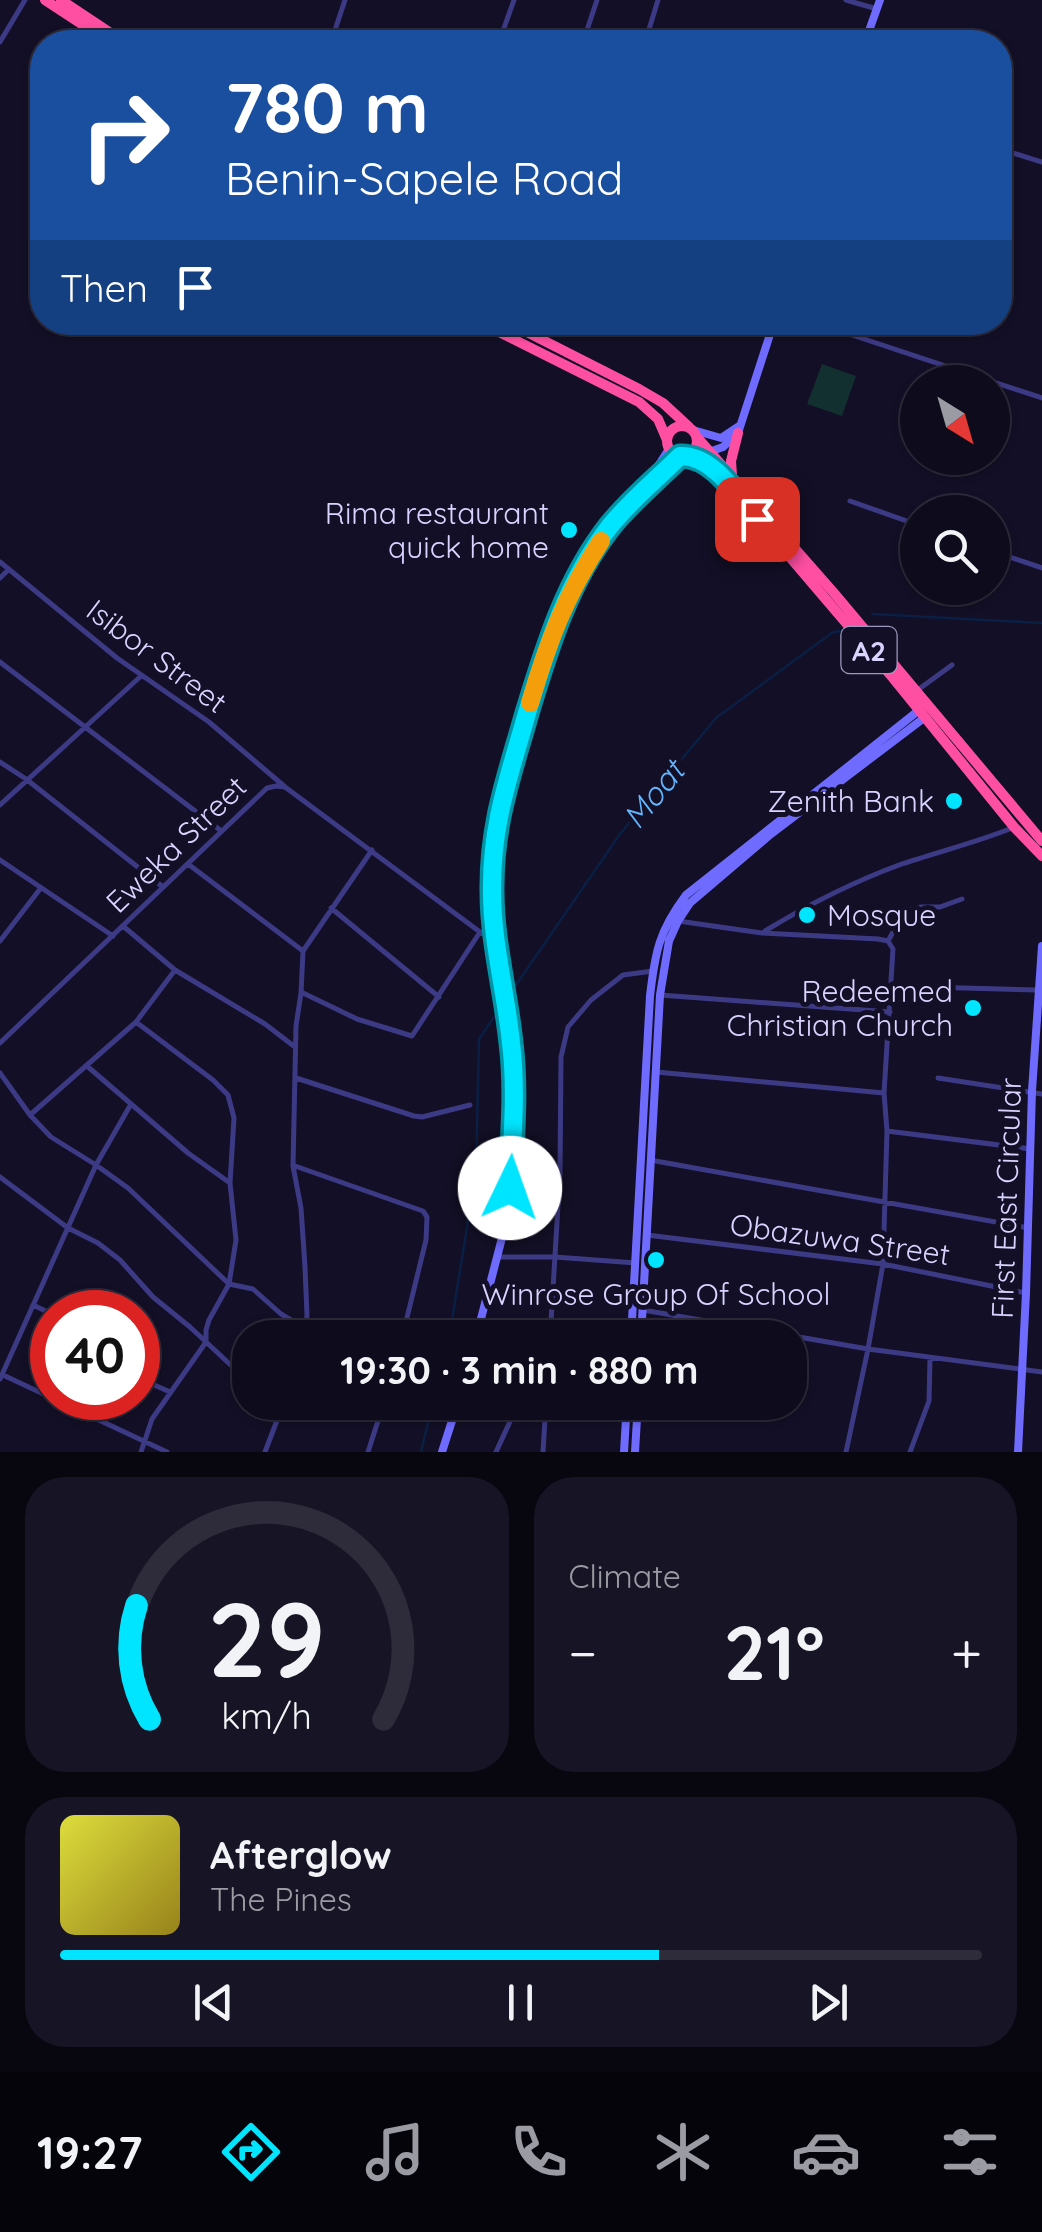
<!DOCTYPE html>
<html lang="en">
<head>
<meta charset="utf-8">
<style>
  body { margin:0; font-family:Quicksand,sans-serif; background:#171425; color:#f1f3f6; height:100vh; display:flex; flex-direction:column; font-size:38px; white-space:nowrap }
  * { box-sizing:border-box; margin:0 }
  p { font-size:32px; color:#9b9ba3 }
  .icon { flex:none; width:55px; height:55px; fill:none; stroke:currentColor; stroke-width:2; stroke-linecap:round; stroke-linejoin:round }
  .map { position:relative; height:1452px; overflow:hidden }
  .panel { display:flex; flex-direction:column; gap:25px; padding:25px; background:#08060f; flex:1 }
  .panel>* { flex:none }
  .hud { position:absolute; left:30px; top:30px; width:982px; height:305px; border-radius:40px; box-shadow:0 2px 8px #0004,0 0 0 2px #2e2b3b; background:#1a4fa0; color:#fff; overflow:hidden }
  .needle { width:65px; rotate:143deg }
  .tools { position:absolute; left:900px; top:365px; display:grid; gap:20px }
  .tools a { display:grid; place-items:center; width:110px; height:110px; border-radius:50%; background:#0e0b1c; box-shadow:0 2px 8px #0004,0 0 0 2px #2e2b3b; font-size:50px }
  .speed { position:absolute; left:30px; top:1290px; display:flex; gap:20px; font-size:50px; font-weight:700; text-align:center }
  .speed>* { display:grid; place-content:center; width:130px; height:130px; border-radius:50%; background:#0e0b1c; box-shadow:0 2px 8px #0004,0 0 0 2px #2e2b3b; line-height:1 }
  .speed .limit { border:15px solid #d22; background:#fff; color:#111 }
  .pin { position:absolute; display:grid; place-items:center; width:85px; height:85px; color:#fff; margin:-42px; border-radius:20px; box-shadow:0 5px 15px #0006 }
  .me { position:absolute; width:110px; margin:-55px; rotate:3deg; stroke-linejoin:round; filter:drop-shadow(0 0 8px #0008) }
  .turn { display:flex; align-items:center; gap:35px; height:210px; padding:0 30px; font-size:45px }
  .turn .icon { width:130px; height:130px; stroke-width:2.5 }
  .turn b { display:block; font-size:70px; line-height:85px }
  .then { display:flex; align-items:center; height:95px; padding:0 30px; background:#0003; gap:20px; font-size:38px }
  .big { font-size:75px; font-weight:800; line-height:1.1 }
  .panel .card { flex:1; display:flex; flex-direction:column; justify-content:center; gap:15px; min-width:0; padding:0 35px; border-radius:40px; background:#171425 }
  .panel .dial { align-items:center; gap:0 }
  .dial svg { height:260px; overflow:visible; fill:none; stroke:#2e2b3b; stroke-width:7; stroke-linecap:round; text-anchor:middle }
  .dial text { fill:#f1f3f6; stroke:none }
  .song { display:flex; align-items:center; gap:30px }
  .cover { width:120px; height:120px; border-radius:15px; background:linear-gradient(135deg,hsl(60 70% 55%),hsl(50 70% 35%)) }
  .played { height:10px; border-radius:5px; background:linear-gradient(90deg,#00e5ff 65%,#2e2b3b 65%) }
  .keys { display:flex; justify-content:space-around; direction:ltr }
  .heat { display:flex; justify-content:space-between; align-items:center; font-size:55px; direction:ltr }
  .panel .tiles { flex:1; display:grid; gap:25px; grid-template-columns:1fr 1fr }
  .card:last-child { grid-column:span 2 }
  .trip { position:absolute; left:232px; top:1320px; width:575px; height:100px; border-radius:40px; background:#0e0b1c; box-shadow:0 2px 8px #0004,0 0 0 2px #2e2b3b; font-weight:800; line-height:100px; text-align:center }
  .menu { display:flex; height:160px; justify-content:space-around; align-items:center; background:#06040b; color:#9b9ba3 }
  .menu .icon { width:70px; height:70px }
  .menu .on { color:#00e5ff }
  .menu b { font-size:45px; color:#f1f3f6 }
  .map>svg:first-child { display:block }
  .green { fill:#12302f }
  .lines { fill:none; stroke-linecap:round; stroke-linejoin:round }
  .stream { stroke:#0a1f44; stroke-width:2.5 }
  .street { stroke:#3d3a85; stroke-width:5 }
  .secondary { stroke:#6f6bff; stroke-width:8 }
  .highway { stroke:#ff4fa3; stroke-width:10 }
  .route-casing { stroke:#0095a6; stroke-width:25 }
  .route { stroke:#00e5ff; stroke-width:18 }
  .slow { stroke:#f59e0b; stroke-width:18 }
  .poi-dot { fill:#00e5ff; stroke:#130f26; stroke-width:4 }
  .labels { text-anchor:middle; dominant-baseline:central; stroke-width:10; stroke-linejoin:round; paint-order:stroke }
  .shield { fill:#130f26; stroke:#9e99be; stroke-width:2.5 }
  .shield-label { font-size:28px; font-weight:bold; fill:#d9d4ff }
  .poi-label { font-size:30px; fill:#d9d4ff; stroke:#130f26; text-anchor:end }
  .street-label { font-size:30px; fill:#d9d4ff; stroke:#130f26 }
  .water-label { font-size:32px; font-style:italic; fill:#62b6ff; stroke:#130f26 }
</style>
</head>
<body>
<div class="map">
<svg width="1042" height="1452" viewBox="0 0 1042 1452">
  <rect width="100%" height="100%" fill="#130f26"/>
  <!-- green -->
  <path class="green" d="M822 364 856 376 842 416 807 404Z"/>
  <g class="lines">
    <!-- stream -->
    <path class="stream" d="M872 614 1042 623
      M507 998 620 834 716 718 833 632 842 631
      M449 1338 476 1172 479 1039 501 1007
      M421 1452 433 1402"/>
    <!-- street -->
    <path class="street" d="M846 0 877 9
      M647 36 658 0
      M0 42 25 0
      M331 42 345 0
      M499 42 514 0
      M583 42 597 0
      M1000 149 1042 162
      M813 322 1042 398
      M850 501 918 525
      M992 551 1042 568
      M0 562 117 658 209 722 284 786
      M0 578 9 569
      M0 662 220 830
      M919 689 952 665
      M0 762 26 779 163 887
      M0 805 141 676
      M0 860 113 936
      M188 864 303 951
      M331 908 439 997
      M678 921 762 933 878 939 888 941 893 949 884 1093 887 1131 883 1264 868 1349 846 1452
      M123 926 175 970 265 1024 295 1047
      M765 931C806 906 853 882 899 865 937 852 975 843 1012 828
      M0 941 40 889
      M888 941 902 916 911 910 920 907H940L962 899
      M891 986 1038 990
      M303 993 357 1019 412 1036 480 932
      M660 995 890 1012
      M136 1022 213 1080 228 1095 234 1118 230 1183 236 1240 229 1284 209 1320 206 1330V1342L152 1419 141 1452
      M0 1043 267 788 276 786 285 787 480 932 495 940
      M87 1066 188 1153 230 1183
      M656 1072 884 1093
      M0 1073 30 1115 51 1137 96 1165 128 1188 229 1284 253 1289 281 1314 306 1329
      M296 1078 414 1116 422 1117 470 1105
      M938 1078 1042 1094
      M30 1115 136 1022 175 970
      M887 1131 1031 1149
      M650 1160 1029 1228
      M295 1166 423 1211 427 1217 426 1240 402 1338
      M0 1177 68 1228 98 1243 120 1260 153 1297 190 1327 250 1383
      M647 1235 883 1264 1026 1293
      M499 1257H555L636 1263
      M33 1305 52 1314
      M643 1310 868 1349 1042 1372
      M305 1338 307 1315 305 1267 301 1208 293 1166 296 1026 301 993 303 951 372 850
      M550 1338 560 1173 561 1057 568 1027 591 1000 623 975 653 971
      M138 1373 152 1384 170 1392
      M3 1375 167 1452
      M0 1379 96 1165 131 1104
      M265 1452 284 1402
      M368 1452 384 1402
      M496 1452 519 1402
      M543 1452 546 1402
      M910 1452 929 1401 930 1358"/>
    <!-- secondary -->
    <path class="secondary" d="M865 42 880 0
      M693 430 721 438 739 426
      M695 457 723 447 738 433 774 322
      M648 482 669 449
      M476 1338 503 1234 510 1188 513 1110 512 1046 491 898 492 859 499 807 547 644 579 575 609 528 646 486 680 456
      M631 1338 650 996C655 952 659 931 686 895L918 711
      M641 1338 660 995 669 941 678 921 690 903 771 834 924 718
      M442 1452 458 1402
      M624 1452 627 1402
      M635 1452 638 1402
      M1018 1452 1026 1293 1032 1091 1042 946"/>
    <!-- highway -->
    <path class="highway" d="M45 0 109 42
      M61 0 124 42
      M479 322 639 402 658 419 667 440
      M507 322 639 389 663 403 689 427
      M667 441a15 15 0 1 1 30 0a15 15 0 1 1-30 0Z
      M696 436 834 593 1042 841
      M687 455 703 461 718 473 893 678 1014 827 1042 856
      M732 475 731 461 738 433"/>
  </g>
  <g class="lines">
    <!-- route casing -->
    <g class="route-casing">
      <path id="route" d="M510 1188C512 1140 517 1091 511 1043 506 993 492 942 492 892 491 824 509 777 527 713 547 647 567 581 610 526 632 499 656 480 680 456 714 455 737 496 757 519"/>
    </g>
    <!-- route -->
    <use href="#route" class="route"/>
    <!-- slow -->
    <path class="slow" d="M530 703C548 641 566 595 601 541"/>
  </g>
  <!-- markers -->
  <g class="poi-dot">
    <circle cx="569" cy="530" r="10"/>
    <circle cx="954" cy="801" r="10"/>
    <circle cx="807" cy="915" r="10"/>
    <circle cx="973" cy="1008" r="10"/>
    <circle cx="656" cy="1260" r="10"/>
  </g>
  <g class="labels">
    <!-- shield labels -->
    <rect class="shield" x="841.5" y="627" width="55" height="46" rx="8"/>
    <g class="shield-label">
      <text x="869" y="650">A2</text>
    </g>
    <!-- poi labels -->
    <g class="poi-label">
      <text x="549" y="513">Rima restaurant<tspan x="549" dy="34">quick home</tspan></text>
      <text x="934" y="801">Zenith Bank</text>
      <text x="827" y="915" text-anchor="start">Mosque</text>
      <text x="953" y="991">Redeemed<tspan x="953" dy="34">Christian Church</tspan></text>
      <text x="656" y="1294" text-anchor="middle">Winrose Group Of School</text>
    </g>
    <!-- street labels -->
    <g class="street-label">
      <text transform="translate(157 656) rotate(37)">Isibor Street</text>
      <text transform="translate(176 844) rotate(-44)">Eweka Street</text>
      <text transform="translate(1006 1198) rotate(-88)">First East Circular</text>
      <text transform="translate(840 1239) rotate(8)">Obazuwa Street</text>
    </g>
    <!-- water labels -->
    <g class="water-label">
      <text transform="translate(653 794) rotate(-51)">Moat</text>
    </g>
  </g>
</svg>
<div class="tools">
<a><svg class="needle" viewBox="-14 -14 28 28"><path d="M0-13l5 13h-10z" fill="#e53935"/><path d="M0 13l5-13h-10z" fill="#9b9ba3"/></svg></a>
<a><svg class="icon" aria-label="search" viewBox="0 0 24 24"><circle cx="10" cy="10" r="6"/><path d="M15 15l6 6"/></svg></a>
</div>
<div class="speed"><div class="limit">40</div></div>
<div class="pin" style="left:757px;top:519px;background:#d93025"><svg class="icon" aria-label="arrive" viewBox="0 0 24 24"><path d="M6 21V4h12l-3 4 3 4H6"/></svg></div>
<svg class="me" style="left:510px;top:1188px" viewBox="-20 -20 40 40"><circle r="19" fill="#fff"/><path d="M0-13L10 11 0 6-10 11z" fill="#00e5ff"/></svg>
<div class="trip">19:30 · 3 min · 880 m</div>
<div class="hud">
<div class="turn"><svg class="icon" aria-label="right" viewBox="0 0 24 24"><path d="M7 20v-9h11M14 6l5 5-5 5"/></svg><div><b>780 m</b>Benin-Sapele Road</div></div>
<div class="then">Then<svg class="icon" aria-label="arrive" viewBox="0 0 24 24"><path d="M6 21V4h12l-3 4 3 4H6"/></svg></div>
</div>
</div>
<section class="panel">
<div class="tiles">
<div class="card dial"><svg viewBox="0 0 100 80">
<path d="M14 69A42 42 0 1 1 86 69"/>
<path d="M14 69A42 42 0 0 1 10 34" stroke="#00e5ff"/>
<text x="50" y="56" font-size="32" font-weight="700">29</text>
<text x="50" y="72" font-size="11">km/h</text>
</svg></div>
<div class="card"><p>Climate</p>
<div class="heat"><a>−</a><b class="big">21°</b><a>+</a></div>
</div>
<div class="card">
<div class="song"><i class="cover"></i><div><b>Afterglow</b><p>The Pines</p></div></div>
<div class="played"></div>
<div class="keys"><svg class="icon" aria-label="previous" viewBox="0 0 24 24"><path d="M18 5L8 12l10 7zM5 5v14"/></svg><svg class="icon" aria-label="pause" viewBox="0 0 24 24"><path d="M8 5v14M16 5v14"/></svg><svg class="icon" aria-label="next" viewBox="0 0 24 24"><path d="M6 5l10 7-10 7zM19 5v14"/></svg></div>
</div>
</div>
</section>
<nav class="menu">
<b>19:27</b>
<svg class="icon on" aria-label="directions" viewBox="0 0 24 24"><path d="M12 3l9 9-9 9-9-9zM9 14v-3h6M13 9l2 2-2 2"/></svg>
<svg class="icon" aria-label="music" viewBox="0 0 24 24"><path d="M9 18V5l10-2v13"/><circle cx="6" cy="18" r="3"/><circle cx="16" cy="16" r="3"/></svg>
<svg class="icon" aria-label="phone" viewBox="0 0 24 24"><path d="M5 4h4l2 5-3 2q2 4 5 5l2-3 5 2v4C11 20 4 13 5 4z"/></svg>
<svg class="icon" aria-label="climate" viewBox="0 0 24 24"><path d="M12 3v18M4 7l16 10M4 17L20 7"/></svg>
<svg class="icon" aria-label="car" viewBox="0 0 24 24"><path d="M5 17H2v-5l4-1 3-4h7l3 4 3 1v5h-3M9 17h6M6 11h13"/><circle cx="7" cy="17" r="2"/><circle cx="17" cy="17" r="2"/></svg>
<svg class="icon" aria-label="filters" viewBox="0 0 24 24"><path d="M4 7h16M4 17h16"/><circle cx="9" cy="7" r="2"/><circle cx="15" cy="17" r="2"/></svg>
</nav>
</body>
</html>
